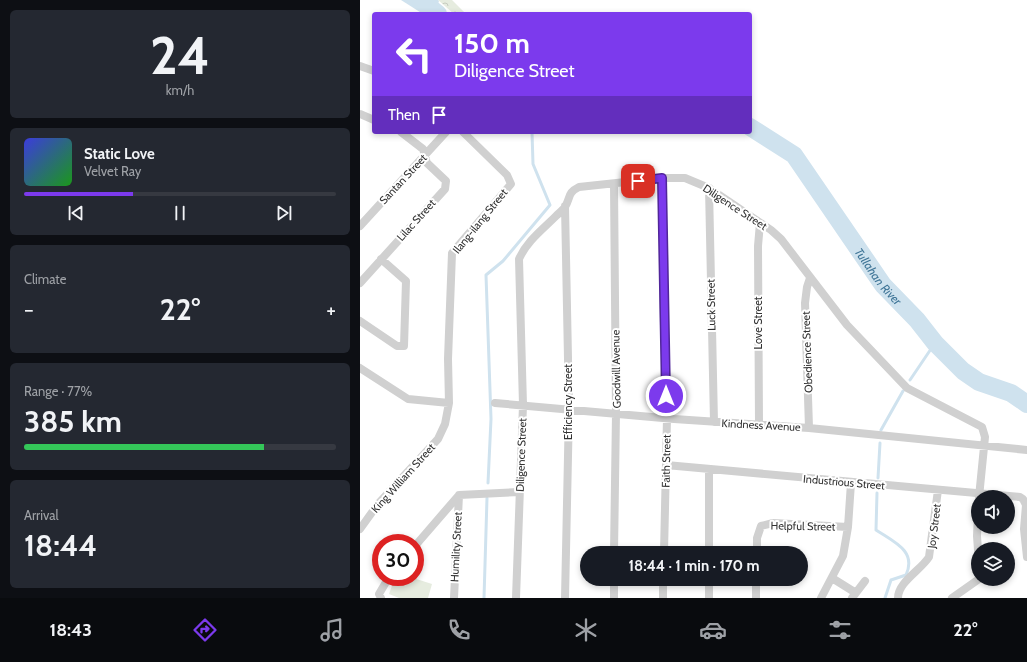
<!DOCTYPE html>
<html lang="en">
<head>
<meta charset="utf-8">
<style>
  body { margin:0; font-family:Cabin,sans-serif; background:#242831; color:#f1f3f6; height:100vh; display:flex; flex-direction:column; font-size:15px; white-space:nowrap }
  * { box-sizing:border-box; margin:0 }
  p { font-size:13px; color:#9ea1a6 }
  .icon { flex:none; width:22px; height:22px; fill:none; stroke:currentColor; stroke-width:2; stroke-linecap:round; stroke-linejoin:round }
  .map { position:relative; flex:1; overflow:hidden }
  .side { display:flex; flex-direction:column; gap:10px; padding:10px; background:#0d0f14; width:360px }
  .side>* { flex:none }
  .guide { position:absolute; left:12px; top:12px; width:380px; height:122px; border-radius:4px; box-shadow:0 2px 6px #0003; background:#7c3aed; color:#fff; overflow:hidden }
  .buttons { position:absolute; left:611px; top:490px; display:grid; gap:8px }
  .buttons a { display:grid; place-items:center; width:44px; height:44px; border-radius:50%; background:#171b24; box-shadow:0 2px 6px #0003; font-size:20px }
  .speed { position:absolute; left:12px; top:534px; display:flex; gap:8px; font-size:20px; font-weight:700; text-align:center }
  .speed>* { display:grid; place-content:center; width:52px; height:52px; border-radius:50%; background:#171b24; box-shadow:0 2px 6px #0003; line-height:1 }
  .speed .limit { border:6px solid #d22; background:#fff; color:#111 }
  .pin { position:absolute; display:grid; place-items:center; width:34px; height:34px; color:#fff; margin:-17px; border-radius:8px; box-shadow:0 2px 6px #0006 }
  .me { position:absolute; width:44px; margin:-22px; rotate:0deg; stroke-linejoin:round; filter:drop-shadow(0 0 3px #0008) }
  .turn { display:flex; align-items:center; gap:14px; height:84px; padding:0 16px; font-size:18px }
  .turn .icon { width:52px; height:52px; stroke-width:2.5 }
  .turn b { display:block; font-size:28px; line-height:34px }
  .then { display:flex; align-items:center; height:38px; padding:0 16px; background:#0003; gap:8px; font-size:15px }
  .big { font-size:30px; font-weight:700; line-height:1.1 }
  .side .tile { flex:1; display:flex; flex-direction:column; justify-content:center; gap:6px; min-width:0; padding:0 14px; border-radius:6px; background:#242831 }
  .side .dial { align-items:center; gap:0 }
  .dial b { font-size:52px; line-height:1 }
  .song { display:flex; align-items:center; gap:12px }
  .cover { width:48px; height:48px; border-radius:6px; background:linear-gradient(135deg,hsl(240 70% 55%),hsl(120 70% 35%)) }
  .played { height:4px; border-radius:2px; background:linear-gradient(90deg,#7c3aed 35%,#363941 35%) }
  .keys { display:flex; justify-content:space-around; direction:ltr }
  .heat { display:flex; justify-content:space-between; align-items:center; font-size:22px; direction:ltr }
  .charge { height:6px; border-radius:3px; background:linear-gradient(90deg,#34c759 77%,#363941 0) }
  .trip { position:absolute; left:220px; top:546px; width:228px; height:40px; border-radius:20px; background:#171b24; box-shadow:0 2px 6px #0003; font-weight:700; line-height:40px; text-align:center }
  .tabs { display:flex; height:64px; justify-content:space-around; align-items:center; background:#090b0e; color:#9ea1a6 }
  .tabs .icon { width:28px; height:28px }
  .tabs .selected { color:#7c3aed }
  .tabs b { font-size:18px; color:#f1f3f6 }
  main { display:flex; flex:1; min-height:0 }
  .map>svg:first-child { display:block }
  .forest { fill:url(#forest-crowns) }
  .garden { fill:#e6ecdf }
  .water { fill:#cfe2ee }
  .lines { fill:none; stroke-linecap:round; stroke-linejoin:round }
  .stream { stroke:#cfe2ee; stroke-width:3 }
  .river { stroke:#cfe2ee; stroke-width:18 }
  .street { stroke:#d0d0d0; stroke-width:8 }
  .route-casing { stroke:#51269a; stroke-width:10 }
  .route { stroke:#7c3aed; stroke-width:7 }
  .labels { text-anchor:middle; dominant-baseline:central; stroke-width:4; stroke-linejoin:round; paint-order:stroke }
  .street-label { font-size:11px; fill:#333; stroke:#fff }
  .water-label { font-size:12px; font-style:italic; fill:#3f7597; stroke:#fff }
</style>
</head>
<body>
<main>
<section class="side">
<div class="tile dial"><b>24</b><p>km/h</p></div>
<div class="tile">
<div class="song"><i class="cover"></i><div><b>Static Love</b><p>Velvet Ray</p></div></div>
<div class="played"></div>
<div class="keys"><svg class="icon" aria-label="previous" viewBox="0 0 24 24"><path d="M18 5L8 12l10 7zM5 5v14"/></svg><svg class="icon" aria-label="pause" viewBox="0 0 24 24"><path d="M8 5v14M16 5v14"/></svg><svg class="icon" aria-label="next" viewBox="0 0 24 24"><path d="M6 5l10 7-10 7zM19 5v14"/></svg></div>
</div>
<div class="tile"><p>Climate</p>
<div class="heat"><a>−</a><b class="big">22°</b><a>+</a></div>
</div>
<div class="tile"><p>Range · 77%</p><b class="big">385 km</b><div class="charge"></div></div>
<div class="tile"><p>Arrival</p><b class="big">18:44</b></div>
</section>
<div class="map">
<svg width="667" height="598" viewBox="0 0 667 598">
  <defs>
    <pattern id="forest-crowns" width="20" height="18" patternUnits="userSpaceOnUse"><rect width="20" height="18" fill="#e6ecdf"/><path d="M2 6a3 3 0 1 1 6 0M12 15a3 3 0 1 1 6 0" fill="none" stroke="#c6cbc0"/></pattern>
  </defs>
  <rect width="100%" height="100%" fill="#fff"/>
  <!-- forest -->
  <path class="forest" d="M78 0H92L106 14H94Z"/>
  <!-- garden -->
  <path class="garden" d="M35 577H50L72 584 68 598H39L29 594Z"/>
  <!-- water -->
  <path class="water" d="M41 0H78L79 1 74 14H63Z"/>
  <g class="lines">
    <!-- stream -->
    <path class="stream" d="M550 380 575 343
      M521 430 543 391
      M518 478 520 443
      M128 483 131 419 126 275 143 261 190 205 173 164 172 132
      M517 493 516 530C534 542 557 551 546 575L531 580 525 598
      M124 598 127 498"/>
    <!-- river -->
    <g class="river">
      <path d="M61 0 78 14"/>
      <path id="s1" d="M390 127 434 155 523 285 557 320 575 343 603 371 619 382 651 393 667 404"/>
    </g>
    <!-- street -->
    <path class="street" d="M0 66 14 71
      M0 114 14 120
      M303 178V295L307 418 304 553
      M254 184 256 413 254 553
      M349 188 354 422
      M0 226 86 132
      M0 283 85 189 86 181 67 163 63 149 41 132
      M0 321 37 346H44L46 281 21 259
      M0 368 48 399 89 403
      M135 403 314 419 449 428 667 450
      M399 424 398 246 400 223
      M449 428 445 303 447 287 450 278
      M306 465 660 497 663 499 666 505 664 529 667 557
      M618 514 617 536 618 550
      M0 529 18 504 78 439 85 424 89 403 88 359 92 253 151 184 147 175 103 132
      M55 546 99 495 159 492
      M349 553V470
      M397 553V538L401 526 413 523 488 527
      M472 578 496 593
      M21 598 19 594 29 577
      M94 598 99 495
      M156 598 163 405 159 259C167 241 182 230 196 216 199 213 203 210 205 207 211 197 207 193 219 187L303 178H325L349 188 411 230 421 239 487 325 547 388 622 427 625 437 619 497
      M205 598 209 409 205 206
      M254 598V579
      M303 598V579
      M349 598V579
      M396 598V579
      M461 598 483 556 488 527 491 483
      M492 598 505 581
      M538 598C538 582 561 570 569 557L578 490
      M592 598 619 579"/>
  </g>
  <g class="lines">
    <!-- route casing -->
    <g class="route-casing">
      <path id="route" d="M278 181 302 178 306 396"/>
    </g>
    <!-- route -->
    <use href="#route" class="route"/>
  </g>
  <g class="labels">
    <!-- street labels -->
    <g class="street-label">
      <text transform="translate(43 179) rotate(-47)">Santan Street</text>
      <text transform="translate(375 207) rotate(33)">Diligence Street</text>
      <text transform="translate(56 220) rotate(-48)">Lilac Street</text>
      <text transform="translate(120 221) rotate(-51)">Ilang-ilang Street</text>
      <text transform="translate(351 305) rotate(-91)">Luck Street</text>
      <text transform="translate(398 323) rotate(-90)">Love Street</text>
      <text transform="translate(447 352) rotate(-92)">Obedience Street</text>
      <text transform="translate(256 369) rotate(-91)">Goodwill Avenue</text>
      <text transform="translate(208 402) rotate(-90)">Efficiency Street</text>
      <text transform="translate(401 425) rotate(3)">Kindness Avenue</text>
      <text transform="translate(161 455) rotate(-88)">Diligence Street</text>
      <text transform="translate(306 461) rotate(-89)">Faith Street</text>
      <text transform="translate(43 478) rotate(-48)">King William Street</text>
      <text transform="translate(484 482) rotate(5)">Industrious Street</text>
      <text transform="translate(443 526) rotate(1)">Helpful Street</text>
      <text transform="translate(574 526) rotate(-83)">Joy Street</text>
      <text transform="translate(96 547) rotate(-87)">Humility Street</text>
    </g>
    <!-- water labels -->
    <g class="water-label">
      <text stroke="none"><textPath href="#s1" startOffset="200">Tullahan River</textPath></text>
    </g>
  </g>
</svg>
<div class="buttons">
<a><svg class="icon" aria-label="sound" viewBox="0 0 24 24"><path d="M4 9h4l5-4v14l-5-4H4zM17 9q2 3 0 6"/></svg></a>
<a><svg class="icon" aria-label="layers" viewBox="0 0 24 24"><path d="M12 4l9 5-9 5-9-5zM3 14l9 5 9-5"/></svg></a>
</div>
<div class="speed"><div class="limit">30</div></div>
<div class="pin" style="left:278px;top:181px;background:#d93025"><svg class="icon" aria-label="arrive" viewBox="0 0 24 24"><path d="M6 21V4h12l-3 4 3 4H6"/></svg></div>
<svg class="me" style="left:306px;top:396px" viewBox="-20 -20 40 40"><circle r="17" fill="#7c3aed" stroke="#fff" stroke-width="3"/><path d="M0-11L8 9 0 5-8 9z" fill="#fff"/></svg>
<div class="trip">18:44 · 1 min · 170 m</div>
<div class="guide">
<div class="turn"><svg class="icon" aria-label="left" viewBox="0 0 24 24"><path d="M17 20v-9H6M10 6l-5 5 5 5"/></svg><div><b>150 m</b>Diligence Street</div></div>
<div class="then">Then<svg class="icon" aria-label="arrive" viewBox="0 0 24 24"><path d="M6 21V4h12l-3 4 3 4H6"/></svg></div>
</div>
</div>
</main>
<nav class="tabs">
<b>18:43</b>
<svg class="icon selected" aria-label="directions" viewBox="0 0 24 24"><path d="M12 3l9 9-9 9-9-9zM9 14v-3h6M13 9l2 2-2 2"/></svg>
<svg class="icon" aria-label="music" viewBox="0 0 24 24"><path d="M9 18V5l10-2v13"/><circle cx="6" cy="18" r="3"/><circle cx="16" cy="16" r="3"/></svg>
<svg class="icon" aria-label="phone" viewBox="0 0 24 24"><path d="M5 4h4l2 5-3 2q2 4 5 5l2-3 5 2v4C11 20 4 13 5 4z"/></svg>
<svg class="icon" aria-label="climate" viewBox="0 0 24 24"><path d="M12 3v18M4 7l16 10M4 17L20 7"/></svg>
<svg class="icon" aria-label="car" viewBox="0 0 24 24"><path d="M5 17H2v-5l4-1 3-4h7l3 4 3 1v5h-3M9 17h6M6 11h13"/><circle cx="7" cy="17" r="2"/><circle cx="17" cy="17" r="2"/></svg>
<svg class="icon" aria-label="filters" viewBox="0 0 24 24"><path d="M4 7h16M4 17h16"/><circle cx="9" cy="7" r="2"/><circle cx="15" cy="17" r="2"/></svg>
<b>22°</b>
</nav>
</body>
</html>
